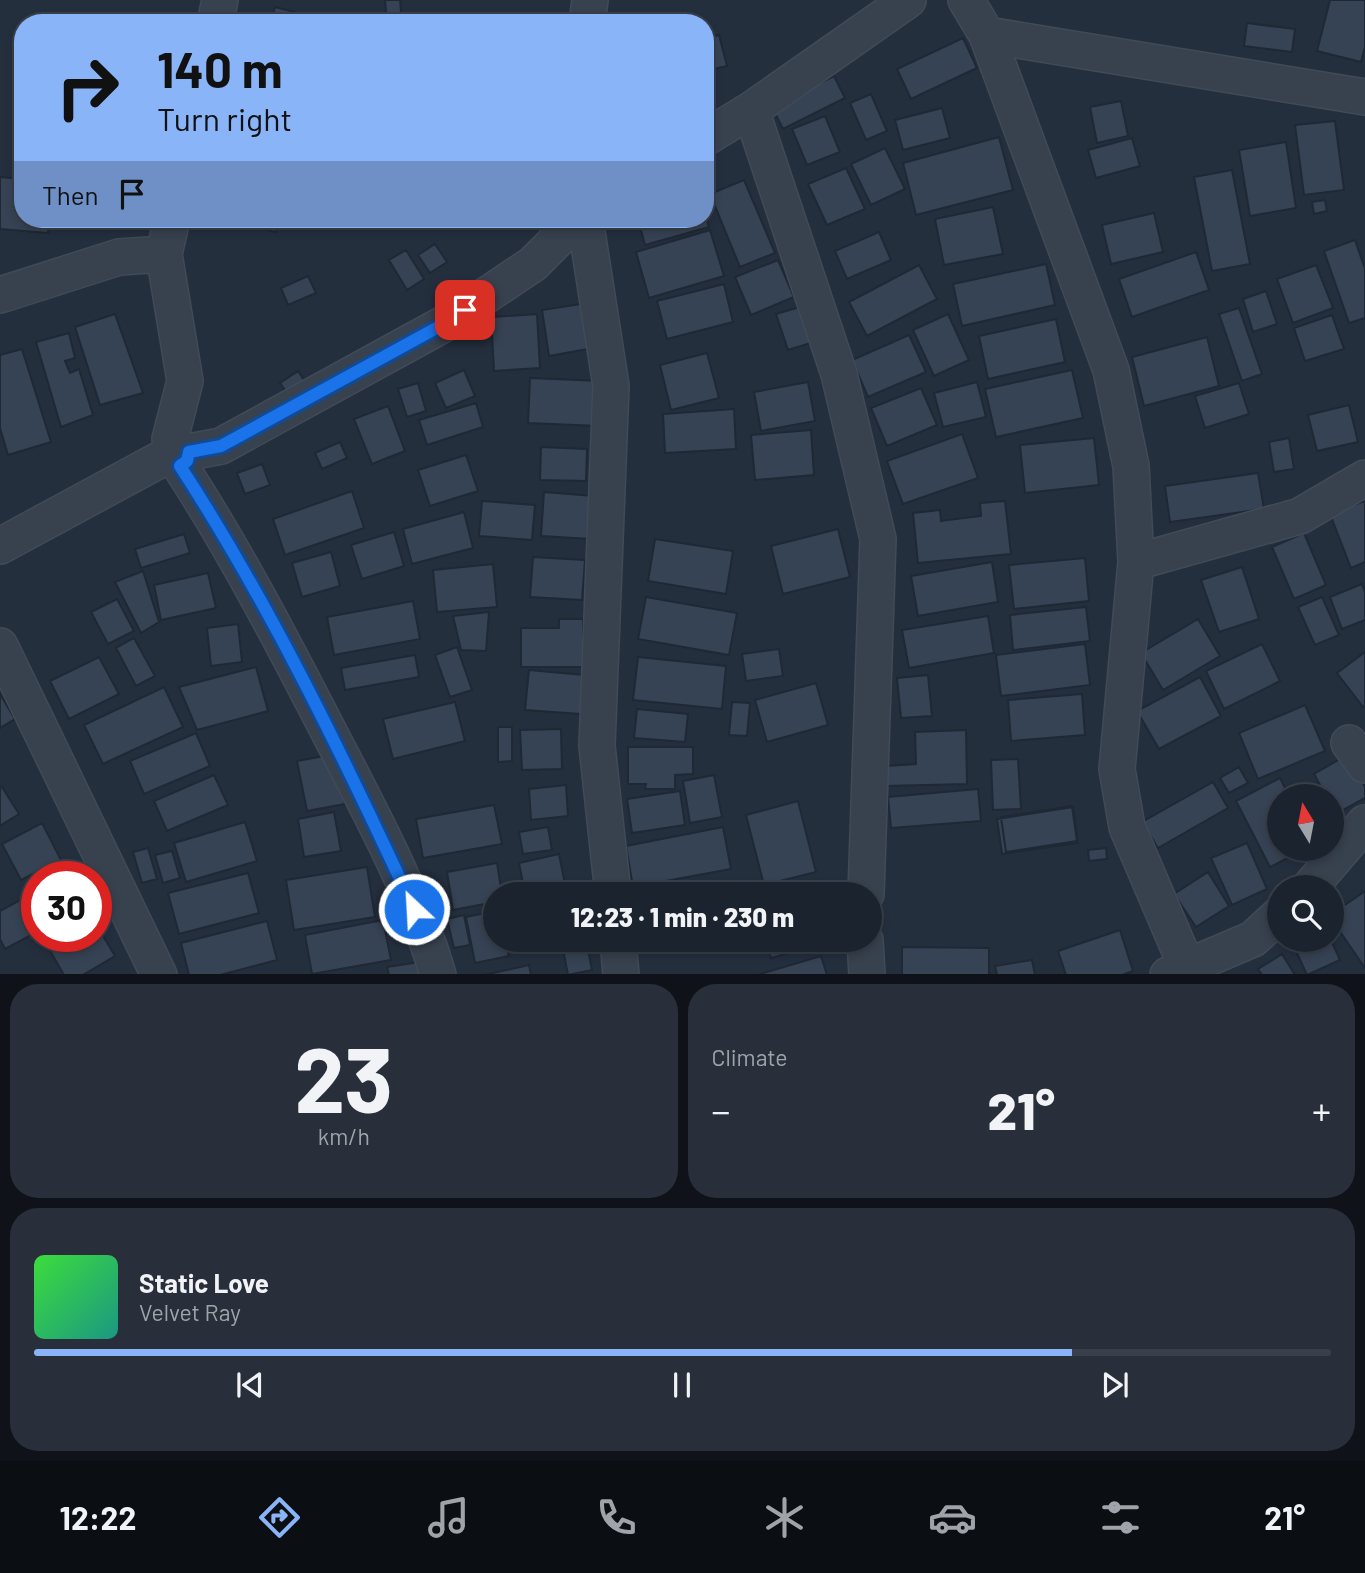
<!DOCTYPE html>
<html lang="en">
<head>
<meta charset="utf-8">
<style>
  body { margin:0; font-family:Barlow,sans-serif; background:#282f3a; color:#f1f3f6; height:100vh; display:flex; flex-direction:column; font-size:26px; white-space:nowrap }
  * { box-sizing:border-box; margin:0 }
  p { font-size:23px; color:#a0a4aa }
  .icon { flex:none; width:38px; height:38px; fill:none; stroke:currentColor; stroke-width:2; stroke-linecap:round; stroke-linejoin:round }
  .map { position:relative; height:974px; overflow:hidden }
  .side { display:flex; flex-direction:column; gap:10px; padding:10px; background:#0f1319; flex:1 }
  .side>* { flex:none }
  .guide { position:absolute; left:14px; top:14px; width:700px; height:214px; border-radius:28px; box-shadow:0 4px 10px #0003,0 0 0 2px #39404a; background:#8ab4f8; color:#111; overflow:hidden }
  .needle { width:46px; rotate:350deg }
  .buttons { position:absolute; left:1267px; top:784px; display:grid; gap:14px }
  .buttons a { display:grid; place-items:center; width:77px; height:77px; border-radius:50%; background:#1b232e; box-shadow:0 4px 10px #0003,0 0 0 2px #39404a; font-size:35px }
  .speed { position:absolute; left:21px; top:861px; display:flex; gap:14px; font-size:35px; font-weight:700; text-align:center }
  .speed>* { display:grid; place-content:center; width:91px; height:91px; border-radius:50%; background:#1b232e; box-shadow:0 4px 10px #0003,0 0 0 2px #39404a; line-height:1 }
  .speed .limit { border:10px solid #d22; background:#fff; color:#111 }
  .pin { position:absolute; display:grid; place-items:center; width:60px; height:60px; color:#fff; margin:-30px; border-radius:14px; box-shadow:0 4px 10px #0006 }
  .me { position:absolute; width:77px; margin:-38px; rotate:335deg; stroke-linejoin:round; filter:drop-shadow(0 0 5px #0008) }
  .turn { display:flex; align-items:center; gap:24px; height:147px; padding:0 28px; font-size:32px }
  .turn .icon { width:91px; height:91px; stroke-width:2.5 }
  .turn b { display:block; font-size:49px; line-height:60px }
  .then { display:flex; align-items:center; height:66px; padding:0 28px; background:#0003; gap:14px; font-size:26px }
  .big { font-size:52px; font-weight:800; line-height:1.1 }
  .side .tile { flex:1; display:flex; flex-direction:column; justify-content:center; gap:10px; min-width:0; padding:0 24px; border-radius:28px; background:#282f3a }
  .side .dial { align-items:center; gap:0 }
  .dial b { font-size:91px; line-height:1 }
  .song { display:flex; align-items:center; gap:21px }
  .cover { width:84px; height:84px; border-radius:10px; background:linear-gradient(135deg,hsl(120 70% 55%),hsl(170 70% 35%)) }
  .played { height:7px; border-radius:4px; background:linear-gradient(90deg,#8ab4f8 80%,#39404a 80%) }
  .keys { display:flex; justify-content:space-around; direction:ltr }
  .heat { display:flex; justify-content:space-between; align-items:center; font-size:38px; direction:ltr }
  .side .tiles { flex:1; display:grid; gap:10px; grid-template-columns:1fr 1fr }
  .tile:last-child { grid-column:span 2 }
  .trip { position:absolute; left:483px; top:882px; width:399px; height:70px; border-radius:35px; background:#1b232e; box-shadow:0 4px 10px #0003,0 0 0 2px #39404a; font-weight:800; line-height:70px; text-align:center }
  .dock { display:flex; height:112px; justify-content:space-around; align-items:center; background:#0b0e12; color:#a0a4aa }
  .dock .icon { width:49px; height:49px }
  .dock .selected { color:#8ab4f8 }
  .dock b { font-size:32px; color:#f1f3f6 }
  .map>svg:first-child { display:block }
  .building { fill:#364354; stroke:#1f2835; stroke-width:2 }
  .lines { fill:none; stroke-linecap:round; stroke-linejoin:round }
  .minor-casing { stroke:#414a57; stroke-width:38 }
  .minor { stroke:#38414e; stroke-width:35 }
  .route-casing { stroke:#114b97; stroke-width:18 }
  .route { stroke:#1a73e8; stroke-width:12 }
</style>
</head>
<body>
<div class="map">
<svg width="1365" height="975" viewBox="0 0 1365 975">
  <rect width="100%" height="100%" fill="#242f3e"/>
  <!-- building -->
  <path class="building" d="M385 0H400L402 23H387Z
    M1330 0H1365V47L1361 62 1317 51Z
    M275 7 338 23H271Z
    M1247 23 1295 29 1292 52 1244 46Z
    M719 35 727 66 705 71V39Z
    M963 38 977 68 911 99 897 69Z
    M834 76 845 98 783 129 772 107Z
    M871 94 887 131 866 140 850 103Z
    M1121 101 1128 136 1097 143 1090 107Z
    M942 108 950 138 903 150 895 120Z
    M825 116 840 152 807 165 792 129Z
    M1335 121 1344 190 1304 195 1295 125Z
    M999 137 1013 190 916 215 903 163Z
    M1132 138 1140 166 1096 178 1088 150Z
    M1286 142 1296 208 1250 216 1239 150Z
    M885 148 905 189 871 205 851 164Z
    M846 168 865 209 827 225 808 184Z
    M1232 170 1250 264 1212 271 1194 177Z
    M0 177 23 179V219H49L48 233 0 229Z
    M744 180 775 253 740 267 710 194Z
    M1325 200 1327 211 1314 214 1312 202Z
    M993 207 1003 254 944 265 935 219Z
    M1154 213 1163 252 1111 264 1102 225Z
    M705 215 709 227 645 245 638 219H705Z
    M240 219H279L276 232 238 224Z
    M710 230 724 276 649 298 636 252Z
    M879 232 891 260 847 279 835 251Z
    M1355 240 1365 269V318L1349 323 1324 251Z
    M435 244 447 262 430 273 418 255Z
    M406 250 424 279 407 290 389 260Z
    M1196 252 1209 290 1132 317 1119 279Z
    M778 260 794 297 751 315 735 277Z
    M1046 264 1055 305 962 326 953 284Z
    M919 265 937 299 867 336 849 302Z
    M1316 265 1333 308 1293 323 1277 279Z
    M308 276 316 293 288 305 281 288Z
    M724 284 733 322 667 339 657 301Z
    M1266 291 1277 324 1253 332 1243 299Z
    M581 304 588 349 549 356 542 310Z
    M803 306 814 342 788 350 776 314Z
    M1239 308 1262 374 1242 381 1219 314Z
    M115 314 143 393 100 405 75 327Z
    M537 314 540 368 494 371 491 317Z
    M948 314 969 360 934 376 913 330Z
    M1332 315 1344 349 1305 361 1294 328Z
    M1056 319 1065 362 988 379 979 336Z
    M69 333 75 358 65 361 70 373 79 369 93 415 61 427 36 342Z
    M909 335 926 372 868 397 852 360Z
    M1207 337 1219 386 1144 406 1132 357Z
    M22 349 51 442 8 455 0 428V355Z
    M707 353 719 398 671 410 660 365Z
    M464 370 475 396 446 408 435 383Z
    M1072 370 1083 418 996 437 985 389Z
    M298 371 310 389 292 400 280 383Z
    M530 378 601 381 599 426 528 423Z
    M808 382 815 421 761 431 754 392Z
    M977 382 986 417 943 427 934 393Z
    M418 383 426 411 407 417 398 389Z
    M1239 383 1249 414 1205 428 1195 396Z
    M921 388 937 425 887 446 871 408Z
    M476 403 483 427 427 445 419 420Z
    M1349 405 1358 442 1317 451 1308 415Z
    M388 406 405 451 372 464 354 419Z
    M734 409 736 449 665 453 663 414Z
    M811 430 814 475 755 480 751 435Z
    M962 434 978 478 903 504 887 461Z
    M1094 438 1099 485 1025 493 1020 445Z
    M1289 438 1294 469 1274 472 1269 442Z
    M340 442 347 458 322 469 315 453Z
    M541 447 587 449 586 481 540 480Z
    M466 455 478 491 430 506 418 470Z
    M262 464 270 485 245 494 237 473Z
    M1258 473 1264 509 1170 522 1165 486Z
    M352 491 364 528 285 555 273 519Z
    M544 492 594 496 591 539 541 536Z
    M482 501 535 505 532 540 479 536Z
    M1005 501 1011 554 918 563 913 513 940 510 941 521 981 516 980 503Z
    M1365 501V562L1351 568 1330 514Z
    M464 512 473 548 412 564 403 529Z
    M838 529 850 577 783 594 771 546Z
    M394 532 404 566 362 579 351 545Z
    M1304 533 1326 585 1294 599 1272 547Z
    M184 534 190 553 141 568 135 549Z
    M655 539 733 551 726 594 648 581Z
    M331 552 340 586 302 597 292 563Z
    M533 557 585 560 582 600 530 597Z
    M1085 558 1089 601 1014 609 1009 565Z
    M992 562 998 602 918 616 911 576Z
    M493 564 497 607 437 612 433 570Z
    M1242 567 1259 619 1219 632 1201 580Z
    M143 571 159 622 141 633 115 582Z
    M208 573 216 608 161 620 154 585Z
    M1362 584 1365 592V620L1342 629 1330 597Z
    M646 597 737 613 729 655 638 639Z
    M1322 597 1339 635 1315 645 1298 607Z
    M117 599 134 631 108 644 91 612Z
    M413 601 420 639 334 655 327 617Z
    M1086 607 1090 641 1013 650 1010 615Z
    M489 612 486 651 461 650 453 616Z
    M988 616 994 653 909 668 902 630Z
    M559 619H583V667H521V628H559Z
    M1198 619 1220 656 1163 690 1141 653Z
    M238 624 242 662 211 666 207 628Z
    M134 638 155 676 136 686 116 648Z
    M1085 644 1090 685 1001 696 996 655Z
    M1262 644 1280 681 1224 709 1206 671Z
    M457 647 472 690 450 697 435 655Z
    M779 649 783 676 746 681 742 654Z
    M1365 652V706L1363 707 1337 673Z
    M415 655 419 677 345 690 341 668Z
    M99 657 119 694 69 719 50 681Z
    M638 657 726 666 722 709 633 700Z
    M256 667 268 711 197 730 179 687Z
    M529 670 584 675 581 714 525 710Z
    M928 675 932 716 901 718 897 678Z
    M1200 677 1221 716 1159 749 1137 711Z
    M816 683 828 725 767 742 755 700Z
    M164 687 183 727 103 764 84 725Z
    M0 694 15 719 0 728Z
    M1082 694 1085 735 1011 741 1008 700Z
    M455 702 465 741 393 759 383 719Z
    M732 702 750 703 747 736 729 735Z
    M1305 705 1325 751 1258 779 1239 733Z
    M637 709 688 714 685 742 634 738Z
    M498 727H512V761L498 762Z
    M561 729 562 769 522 770 520 730Z
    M966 730 967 784 886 786V766L916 764 915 732Z
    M196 733 210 766 144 794 130 761Z
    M628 747H693V774L675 775V789H645L646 784H628Z
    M335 754 345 804 307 811 297 761Z
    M1347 755 1365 787V798L1336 814 1332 807V796H1326L1314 774Z
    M1018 759 1021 809 993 810 991 760Z
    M1239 767 1248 783 1229 793 1220 778Z
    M214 775 228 805 167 831 154 801Z
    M714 775 722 817 690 823 683 781Z
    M1280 778 1289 796H1279V849H1305L1270 867 1236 801Z
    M1213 782 1228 808 1158 848 1142 822Z
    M566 785 568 816 531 820 529 789Z
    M2 787 19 814 0 826V788Z
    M978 789 981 821 891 828 888 797Z
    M680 791 685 825 632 833 627 799Z
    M798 801 816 872 764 885 746 815Z
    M494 805 502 844 423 858 416 819Z
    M1072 806 1077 841 1006 852 1001 817Z
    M1073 807 1078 843 1002 854 997 819Z
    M334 812 341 851 304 857 298 819Z
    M245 822 257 861 186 882 174 843Z
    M42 823 61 860 21 880 2 844Z
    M548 827 552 850 523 854 519 832Z
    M723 827 731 869 633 887 626 846Z
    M1247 843 1267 889 1232 905 1211 858Z
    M148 848 157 879 142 883 133 852Z
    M1106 848 1107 859 1089 861 1088 850Z
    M172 851 180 878 163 883 155 855Z
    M559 854 567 894H525L519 863Z
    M497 863 502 894H495V902L453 910 447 872Z
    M367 867 375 917 294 930 286 880Z
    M1208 872 1229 906 1196 927 1174 894Z
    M248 873 259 913 179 934 168 893Z
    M1365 891V968L1332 920V914Z
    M20 900 37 932 5 949 0 939V911Z
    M495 911V940H505L509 956 475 963 466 917Z
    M464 915 470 945 454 948 447 919Z
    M383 920 391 960 312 974 305 935Z
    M267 921 277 960 220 975H189L181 943Z
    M96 924 115 956 83 975H64L49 949 71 936H96Z
    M1120 930 1133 971 1122 975H1066L1058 951Z
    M521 940H562L523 948Z
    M586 940 592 970 568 975 562 944Z
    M644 940H693L646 949Z
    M766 940H825V943L771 958Z
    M1291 940H1331L1340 960 1307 975Z
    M902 947 989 948V975H902Z
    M1282 954 1295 975H1262L1258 969Z
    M821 956 827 975H757Z
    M1032 960 1035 975H997L995 966Z
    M426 961 428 975H389L387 967Z
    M529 965 531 975H484Z"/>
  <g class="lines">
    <!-- minor casing -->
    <g class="minor-casing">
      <path id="minor" d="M966 0 987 35 1111 370 1131 466 1136 562 1117 769 1127 827 1186 965
        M215 23 220 0
        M587 23 590 0
        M987 35 1365 97
        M751 110 839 374 878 539 866 894
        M705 138 751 110 908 0
        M585 219 611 386 597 746 613 894
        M0 295 119 257 164 254
        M170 439 185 381 164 254 172 219
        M189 452 221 446 442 325 533 264 578 219
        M180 466C236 552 284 645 331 736 371 813 414 892 438 975
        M0 546 161 459
        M1136 562 1300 516 1365 478
        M0 646 159 975
        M1349 743 1365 765
        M1310 887 1365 823
        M618 940 621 975
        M865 940 867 975
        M1168 975 1253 939 1279 915"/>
    </g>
    <!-- minor -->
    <use href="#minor" class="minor"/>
  </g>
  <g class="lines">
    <!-- route casing -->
    <g class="route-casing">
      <path id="route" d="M414 909C344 758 271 606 180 466L187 461 189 452 221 446 442 325 465 310"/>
    </g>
    <!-- route -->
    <use href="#route" class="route"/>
  </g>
</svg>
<div class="buttons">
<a><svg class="needle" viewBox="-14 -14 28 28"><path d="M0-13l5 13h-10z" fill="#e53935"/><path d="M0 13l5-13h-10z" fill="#a0a4aa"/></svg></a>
<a><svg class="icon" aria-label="search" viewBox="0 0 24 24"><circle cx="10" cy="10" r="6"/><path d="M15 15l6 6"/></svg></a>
</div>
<div class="speed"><div class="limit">30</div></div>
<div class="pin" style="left:465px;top:310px;background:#d93025"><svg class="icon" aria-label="arrive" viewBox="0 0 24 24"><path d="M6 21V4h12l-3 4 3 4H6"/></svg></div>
<svg class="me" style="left:414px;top:909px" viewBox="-20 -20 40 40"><circle r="17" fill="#1a73e8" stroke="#fff" stroke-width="3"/><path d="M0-11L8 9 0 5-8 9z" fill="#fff"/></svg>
<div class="trip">12:23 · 1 min · 230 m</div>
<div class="guide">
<div class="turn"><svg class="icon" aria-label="right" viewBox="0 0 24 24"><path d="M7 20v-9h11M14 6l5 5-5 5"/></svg><div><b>140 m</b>Turn right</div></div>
<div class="then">Then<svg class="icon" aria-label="arrive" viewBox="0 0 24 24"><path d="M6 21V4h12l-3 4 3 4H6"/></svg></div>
</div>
</div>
<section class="side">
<div class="tiles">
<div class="tile dial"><b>23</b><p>km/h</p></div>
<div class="tile"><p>Climate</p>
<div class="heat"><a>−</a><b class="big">21°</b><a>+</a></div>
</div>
<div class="tile">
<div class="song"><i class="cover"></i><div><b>Static Love</b><p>Velvet Ray</p></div></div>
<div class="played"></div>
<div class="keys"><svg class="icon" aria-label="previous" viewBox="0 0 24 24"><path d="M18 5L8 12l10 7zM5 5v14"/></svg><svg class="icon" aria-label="pause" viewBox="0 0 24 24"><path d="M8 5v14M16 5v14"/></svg><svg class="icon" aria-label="next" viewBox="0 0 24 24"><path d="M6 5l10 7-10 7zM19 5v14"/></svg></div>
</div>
</div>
</section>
<nav class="dock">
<b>12:22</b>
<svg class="icon selected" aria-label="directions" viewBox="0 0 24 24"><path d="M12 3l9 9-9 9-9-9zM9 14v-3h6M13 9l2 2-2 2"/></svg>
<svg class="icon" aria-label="music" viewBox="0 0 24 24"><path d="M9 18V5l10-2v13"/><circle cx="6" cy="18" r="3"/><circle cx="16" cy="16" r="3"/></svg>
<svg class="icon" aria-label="phone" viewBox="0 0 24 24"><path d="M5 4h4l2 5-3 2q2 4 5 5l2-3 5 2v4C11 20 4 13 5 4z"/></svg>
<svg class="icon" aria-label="climate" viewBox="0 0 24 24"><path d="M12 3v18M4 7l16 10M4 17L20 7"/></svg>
<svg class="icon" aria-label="car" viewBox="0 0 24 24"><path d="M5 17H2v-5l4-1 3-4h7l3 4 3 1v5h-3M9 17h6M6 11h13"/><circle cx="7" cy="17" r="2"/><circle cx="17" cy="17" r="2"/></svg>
<svg class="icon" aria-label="filters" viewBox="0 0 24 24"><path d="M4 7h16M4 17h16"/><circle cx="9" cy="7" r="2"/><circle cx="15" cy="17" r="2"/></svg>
<b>21°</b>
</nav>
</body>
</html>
